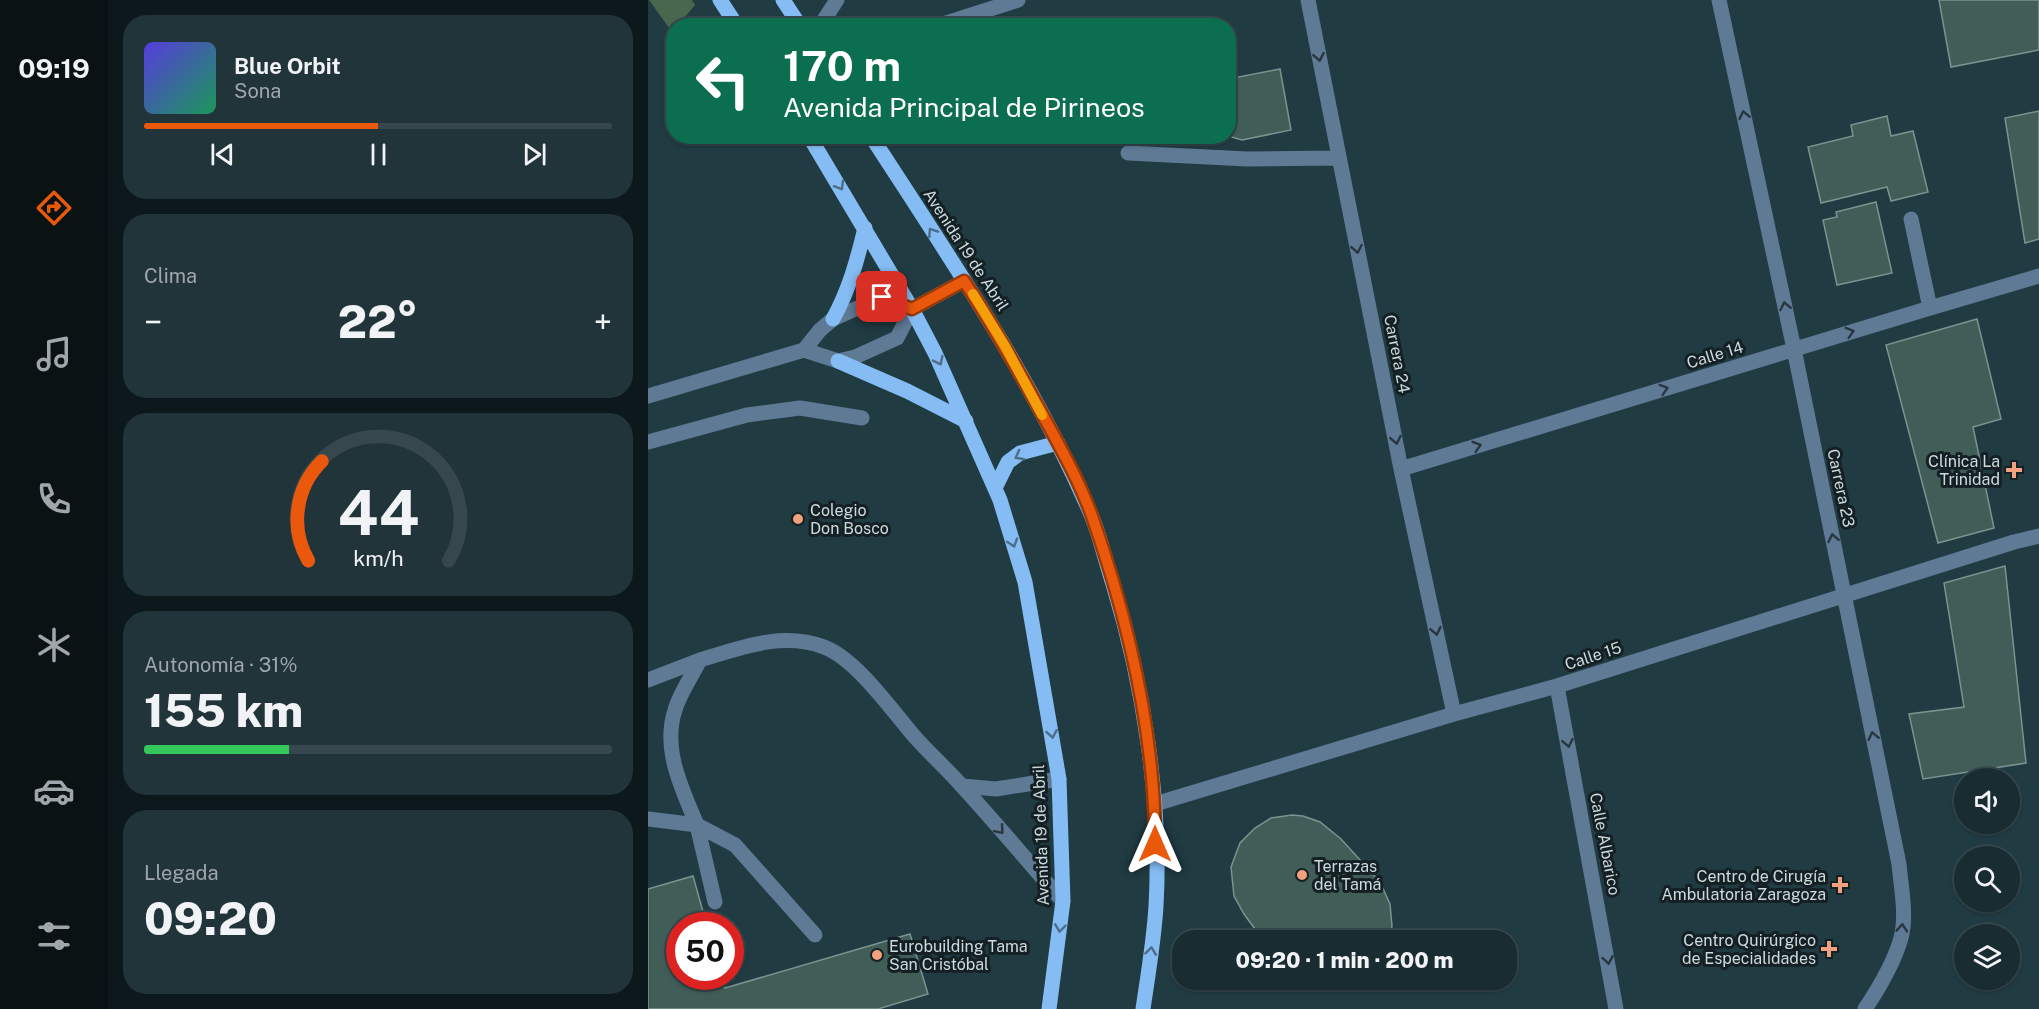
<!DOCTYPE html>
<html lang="es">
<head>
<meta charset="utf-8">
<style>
  body { margin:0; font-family:"Public Sans",sans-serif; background:#21343a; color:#f1f3f6; height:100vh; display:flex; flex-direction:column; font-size:22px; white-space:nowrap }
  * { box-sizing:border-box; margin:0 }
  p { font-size:20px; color:#9fa7ac }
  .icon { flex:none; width:33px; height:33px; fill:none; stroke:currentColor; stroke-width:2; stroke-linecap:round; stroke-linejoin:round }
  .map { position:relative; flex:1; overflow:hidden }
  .panel { display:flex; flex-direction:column; gap:15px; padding:15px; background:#0d181c; width:540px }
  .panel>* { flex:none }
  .top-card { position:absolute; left:18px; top:18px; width:570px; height:126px; border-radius:24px; box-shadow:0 2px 4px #0004,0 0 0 2px #36484d; background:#0b6e4f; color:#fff; overflow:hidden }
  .tools { position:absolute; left:1306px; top:768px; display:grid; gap:12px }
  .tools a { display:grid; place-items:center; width:66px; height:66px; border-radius:50%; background:#182c32; box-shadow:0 2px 4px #0004,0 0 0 2px #36484d; font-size:30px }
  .speed { position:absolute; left:18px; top:912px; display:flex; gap:12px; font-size:30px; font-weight:700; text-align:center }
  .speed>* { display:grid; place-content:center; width:78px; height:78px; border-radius:50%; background:#182c32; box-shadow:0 2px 4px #0004,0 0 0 2px #36484d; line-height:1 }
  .speed .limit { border:9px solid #d22; background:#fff; color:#111 }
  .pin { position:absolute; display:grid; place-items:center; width:51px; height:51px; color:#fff; margin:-26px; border-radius:12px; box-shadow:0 3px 9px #0006 }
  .me { position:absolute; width:66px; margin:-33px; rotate:0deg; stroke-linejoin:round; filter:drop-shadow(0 0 4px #0008) }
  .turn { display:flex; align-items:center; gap:21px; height:126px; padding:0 18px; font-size:27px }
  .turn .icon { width:78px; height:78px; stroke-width:2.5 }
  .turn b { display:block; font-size:42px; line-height:51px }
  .big { font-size:45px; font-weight:800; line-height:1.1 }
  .panel .widget { flex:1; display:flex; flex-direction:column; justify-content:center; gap:9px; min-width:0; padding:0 21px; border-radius:24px; background:#21343a }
  .panel .dial { align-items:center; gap:0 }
  .dial svg { height:156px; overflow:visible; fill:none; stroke:#36484d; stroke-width:7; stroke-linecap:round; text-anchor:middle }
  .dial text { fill:#f1f3f6; stroke:none }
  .song { display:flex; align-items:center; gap:18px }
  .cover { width:72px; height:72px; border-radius:9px; background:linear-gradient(135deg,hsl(250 70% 55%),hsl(150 70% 35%)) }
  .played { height:6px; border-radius:3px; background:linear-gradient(90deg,#ea580c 50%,#36484d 50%) }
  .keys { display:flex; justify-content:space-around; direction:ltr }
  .heat { display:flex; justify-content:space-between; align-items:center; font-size:33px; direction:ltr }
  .charge { height:9px; border-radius:4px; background:linear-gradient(90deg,#34c759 31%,#36484d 0) }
  .trip { position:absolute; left:524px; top:930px; width:345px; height:60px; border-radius:24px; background:#182c32; box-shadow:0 2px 4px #0004,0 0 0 2px #36484d; font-weight:800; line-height:60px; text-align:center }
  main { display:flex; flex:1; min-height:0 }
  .tabs { display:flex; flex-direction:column; width:108px; justify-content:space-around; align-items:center; background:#0a1214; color:#9fa7ac }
  .tabs .icon { width:42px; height:42px }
  .tabs .on { color:#ea580c }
  .tabs b { font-size:27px; color:#f1f3f6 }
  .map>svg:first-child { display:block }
  .forest { fill:#49674c }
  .building { fill:#405d57; stroke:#78958f; stroke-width:1.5 }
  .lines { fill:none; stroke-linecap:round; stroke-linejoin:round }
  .minor { stroke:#5f7a95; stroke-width:15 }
  .major { stroke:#84bcf3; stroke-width:15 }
  .oneway { stroke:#273640 }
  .oneway2 { stroke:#4c6e8b }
  .route-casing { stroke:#983908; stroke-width:15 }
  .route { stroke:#ea580c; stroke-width:10 }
  .slow { stroke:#f59e0b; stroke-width:10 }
  .poi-dot { fill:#f1a17d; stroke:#142023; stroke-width:2 }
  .labels { text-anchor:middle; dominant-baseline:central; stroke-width:6; stroke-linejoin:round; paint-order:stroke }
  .street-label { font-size:16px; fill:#ccdbdf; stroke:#142023 }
  .poi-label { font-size:16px; fill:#ccdbdf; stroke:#142023; text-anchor:end }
</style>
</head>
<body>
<main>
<nav class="tabs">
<b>09:19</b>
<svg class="icon on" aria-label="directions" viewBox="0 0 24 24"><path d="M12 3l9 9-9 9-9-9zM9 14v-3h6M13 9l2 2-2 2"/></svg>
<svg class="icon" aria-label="music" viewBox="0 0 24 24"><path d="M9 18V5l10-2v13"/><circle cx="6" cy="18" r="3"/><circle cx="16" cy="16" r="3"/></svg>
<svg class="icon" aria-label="phone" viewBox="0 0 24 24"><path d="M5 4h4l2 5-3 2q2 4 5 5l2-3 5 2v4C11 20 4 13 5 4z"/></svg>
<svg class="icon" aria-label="climate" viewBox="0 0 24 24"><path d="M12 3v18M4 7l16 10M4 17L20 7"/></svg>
<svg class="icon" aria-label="car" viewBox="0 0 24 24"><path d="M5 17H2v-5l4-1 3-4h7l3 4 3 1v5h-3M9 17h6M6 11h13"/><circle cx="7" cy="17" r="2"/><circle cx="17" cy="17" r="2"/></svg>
<svg class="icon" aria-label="filters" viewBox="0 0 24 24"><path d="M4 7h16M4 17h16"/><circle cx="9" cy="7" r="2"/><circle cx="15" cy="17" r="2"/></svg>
</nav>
<section class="panel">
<div class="widget">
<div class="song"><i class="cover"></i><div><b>Blue Orbit</b><p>Sona</p></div></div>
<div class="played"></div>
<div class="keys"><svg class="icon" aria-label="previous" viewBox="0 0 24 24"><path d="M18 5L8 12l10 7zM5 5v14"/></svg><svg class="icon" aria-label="pause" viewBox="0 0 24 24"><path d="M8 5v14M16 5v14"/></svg><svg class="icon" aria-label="next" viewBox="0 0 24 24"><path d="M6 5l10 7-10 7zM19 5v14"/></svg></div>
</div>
<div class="widget"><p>Clima</p>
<div class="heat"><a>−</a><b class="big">22°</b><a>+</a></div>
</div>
<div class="widget dial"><svg viewBox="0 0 100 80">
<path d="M14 69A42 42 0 1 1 86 69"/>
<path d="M14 69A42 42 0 0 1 21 18" stroke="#ea580c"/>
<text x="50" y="56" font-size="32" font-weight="700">44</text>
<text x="50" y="72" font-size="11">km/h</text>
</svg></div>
<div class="widget"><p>Autonomía · 31%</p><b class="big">155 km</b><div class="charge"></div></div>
<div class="widget"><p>Llegada</p><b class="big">09:20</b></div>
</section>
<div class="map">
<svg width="1391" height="1009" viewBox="0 0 1391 1009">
  <rect width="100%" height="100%" fill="#203b42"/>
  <!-- forest -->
  <path class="forest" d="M1 0H44L47 5 30 25 26 26 24 32Z"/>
  <!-- building -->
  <path class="building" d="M1291 0H1391V50L1303 67Z
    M632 69 643 130 594 140 580 136V79Z
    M1391 111V239L1377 243 1357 118Z
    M1239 116 1243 136 1265 131 1280 192 1243 201 1239 187 1173 203 1160 147 1205 136 1203 125Z
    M1228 202 1244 273 1189 285 1175 220 1189 217 1188 212Z
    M1329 319 1353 419 1325 427 1346 528 1290 543 1238 345Z
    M1357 566 1378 763 1275 779 1261 714 1316 707 1296 583Z
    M644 815 655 816 672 822 693 839 732 882 742 904 744 926 741 940H615L596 914 586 896 583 867 592 843 607 828 623 818Z
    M45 876 59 926H32V976H74L77 988 262 934 280 994 230 1009H0V889Z
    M656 980H702L696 983 670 984Z"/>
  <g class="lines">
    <!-- minor -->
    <path class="minor" d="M660 0 753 469 806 714
      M1071 0 1146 349 1251 864C1253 887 1259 915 1253 938 1246 963 1231 988 1217 1009
      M172 26 189 0
      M289 26 370 0
      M480 153 599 159 691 158
      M1263 219 1282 308
      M156 350 190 361 207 357 249 338 264 309 316 281
      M0 396 156 350 172 330 185 319 234 297 264 309
      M0 442 99 415 152 408 214 418
      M753 469 1282 308 1391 276
      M52 660C92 648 134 631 176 647 208 659 243 709 266 736 281 753 298 768 313 785 348 823 381 863 415 901
      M0 680 52 660C44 676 32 693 27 710 14 749 34 789 49 825
      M909 686 968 1009
      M314 786 348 789 411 779
      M507 804 806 714 909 686 1366 542 1391 536
      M0 819 49 825
      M67 902 49 825 87 845 167 935"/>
    <!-- major -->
    <path class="major" d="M72 0 89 26
      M135 0 152 26
      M161 136 264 309 287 353 352 500 377 582 411 779 415 901 401 1009
      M223 136C302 258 384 378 442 512 452 535 457 560 465 584 495 682 514 803 508 906 506 940 500 975 495 1009
      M185 319C201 290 209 261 217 228
      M190 361 259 391 318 421
      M347 488 360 462 372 453 410 443"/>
  </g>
  <!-- one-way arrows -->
  <defs><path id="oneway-chevron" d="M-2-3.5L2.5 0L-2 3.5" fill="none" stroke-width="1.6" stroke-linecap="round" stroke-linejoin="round" transform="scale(1.5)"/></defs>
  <g class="oneway">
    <use href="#oneway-chevron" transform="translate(671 57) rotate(79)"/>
    <use href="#oneway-chevron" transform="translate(1096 115) rotate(-102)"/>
    <use href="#oneway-chevron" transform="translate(709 249) rotate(79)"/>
    <use href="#oneway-chevron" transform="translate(1137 306) rotate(-102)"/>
    <use href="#oneway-chevron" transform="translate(1202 332) rotate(-17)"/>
    <use href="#oneway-chevron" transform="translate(1016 389) rotate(-17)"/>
    <use href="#oneway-chevron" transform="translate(748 440) rotate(79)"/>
    <use href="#oneway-chevron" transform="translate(829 446) rotate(-17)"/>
    <use href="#oneway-chevron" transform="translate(1185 538) rotate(-102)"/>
    <use href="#oneway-chevron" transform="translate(788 631) rotate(78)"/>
    <use href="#oneway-chevron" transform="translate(1225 736) rotate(-102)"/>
    <use href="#oneway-chevron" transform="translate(920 743) rotate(79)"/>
    <use href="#oneway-chevron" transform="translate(352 830) rotate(49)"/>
    <use href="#oneway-chevron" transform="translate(1254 928) rotate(-86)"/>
    <use href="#oneway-chevron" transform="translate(960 960) rotate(80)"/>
  </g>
  <g class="oneway2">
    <use href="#oneway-chevron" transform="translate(192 186) rotate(59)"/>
    <use href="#oneway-chevron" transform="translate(284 232) rotate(-123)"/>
    <use href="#oneway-chevron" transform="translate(291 361) rotate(64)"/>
    <use href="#oneway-chevron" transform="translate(371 456) rotate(152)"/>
    <use href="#oneway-chevron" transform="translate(365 543) rotate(72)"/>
    <use href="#oneway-chevron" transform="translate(404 734) rotate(80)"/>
    <use href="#oneway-chevron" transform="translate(412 928) rotate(97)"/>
    <use href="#oneway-chevron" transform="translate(503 951) rotate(-83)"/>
  </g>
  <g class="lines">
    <!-- route casing -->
    <g class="route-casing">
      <path id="route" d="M234 297 264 309 316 281C344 323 368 366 392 410 410 443 431 480 444 516 480 619 507 735 507 844"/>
    </g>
    <!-- route -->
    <use href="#route" class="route"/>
    <!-- slow -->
    <path class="slow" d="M325 294 357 346 394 415"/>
  </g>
  <!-- markers -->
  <g class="poi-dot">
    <path d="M1363 461h6v6h6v6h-6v6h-6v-6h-6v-6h6z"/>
    <circle cx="150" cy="519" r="6"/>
    <circle cx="654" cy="875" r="6"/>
    <path d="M1189 876h6v6h6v6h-6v6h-6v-6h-6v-6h6z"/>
    <path d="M1178 940h6v6h6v6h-6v6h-6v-6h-6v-6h6z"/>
    <circle cx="229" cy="955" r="6"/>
  </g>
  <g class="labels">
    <!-- street labels -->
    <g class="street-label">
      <text transform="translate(318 250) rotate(57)">Avenida 19 de Abril</text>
      <text transform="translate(749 354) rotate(79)">Carrera 24</text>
      <text transform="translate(1067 355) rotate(-17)">Calle 14</text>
      <text transform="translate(1193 488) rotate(78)">Carrera 23</text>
      <text transform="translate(945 656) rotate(-18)">Calle 15</text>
      <text transform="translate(393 835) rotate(-92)">Avenida 19 de Abril</text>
      <text transform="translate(957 844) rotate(79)">Calle Albarico</text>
    </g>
    <!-- poi labels -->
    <g class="poi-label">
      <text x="1352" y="461">Clínica La<tspan x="1352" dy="18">Trinidad</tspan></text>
      <text x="162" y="510" text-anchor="start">Colegio<tspan x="162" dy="18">Don Bosco</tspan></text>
      <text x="666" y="866" text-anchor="start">Terrazas<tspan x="666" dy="18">del Tamá</tspan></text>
      <text x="1178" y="876">Centro de Cirugía<tspan x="1178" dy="18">Ambulatoria Zaragoza</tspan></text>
      <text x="1168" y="940">Centro Quirúrgico<tspan x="1168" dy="18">de Especialidades</tspan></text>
      <text x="241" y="946" text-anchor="start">Eurobuilding Tama<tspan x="241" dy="18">San Cristóbal</tspan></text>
    </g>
  </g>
</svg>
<div class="tools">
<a><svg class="icon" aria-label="sound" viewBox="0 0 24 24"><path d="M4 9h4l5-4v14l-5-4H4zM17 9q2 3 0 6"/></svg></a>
<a><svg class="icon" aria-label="search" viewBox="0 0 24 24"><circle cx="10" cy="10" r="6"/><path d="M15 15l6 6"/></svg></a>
<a><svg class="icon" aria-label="layers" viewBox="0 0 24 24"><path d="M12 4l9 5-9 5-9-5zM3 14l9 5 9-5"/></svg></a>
</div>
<div class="speed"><div class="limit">50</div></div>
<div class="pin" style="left:234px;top:297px;background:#d93025"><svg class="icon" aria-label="arrive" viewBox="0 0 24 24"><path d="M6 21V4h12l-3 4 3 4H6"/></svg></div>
<svg class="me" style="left:507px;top:844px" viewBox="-20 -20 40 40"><path d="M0-17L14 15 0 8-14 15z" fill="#ea580c" stroke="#fff" stroke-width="4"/></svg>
<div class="trip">09:20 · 1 min · 200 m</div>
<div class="top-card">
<div class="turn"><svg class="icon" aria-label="left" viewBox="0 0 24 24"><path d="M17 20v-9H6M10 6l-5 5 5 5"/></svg><div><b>170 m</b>Avenida Principal de Pirineos</div></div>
</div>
</div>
</main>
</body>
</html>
